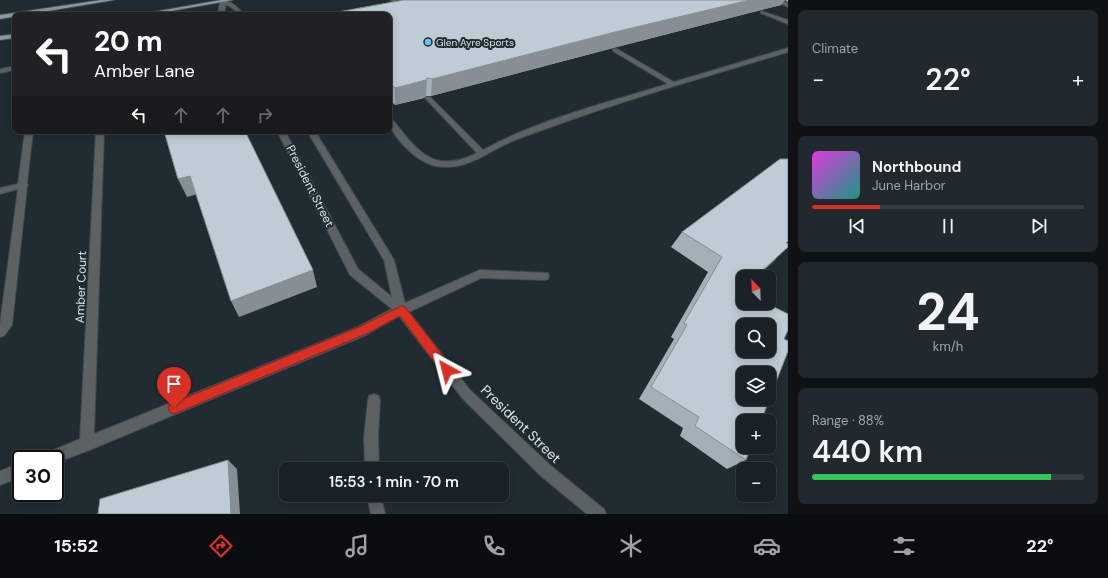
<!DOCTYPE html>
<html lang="en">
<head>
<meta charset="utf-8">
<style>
  body { margin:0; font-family:"DM Sans",sans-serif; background:#22292e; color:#f1f3f6; height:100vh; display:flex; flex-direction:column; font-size:15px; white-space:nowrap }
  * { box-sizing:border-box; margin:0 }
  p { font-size:13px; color:#9fa3a7 }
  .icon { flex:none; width:22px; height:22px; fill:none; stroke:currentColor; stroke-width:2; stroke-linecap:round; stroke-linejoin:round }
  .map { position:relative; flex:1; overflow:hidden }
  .drawer { display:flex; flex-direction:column; gap:10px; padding:10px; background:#0e1215; width:320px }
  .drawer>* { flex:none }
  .top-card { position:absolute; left:12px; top:12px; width:380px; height:122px; border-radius:8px; box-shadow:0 2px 10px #0003,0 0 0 1px #373e43; background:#202124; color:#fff; overflow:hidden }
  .needle { width:26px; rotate:337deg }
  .tools { position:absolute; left:736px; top:270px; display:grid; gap:8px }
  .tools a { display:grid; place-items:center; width:40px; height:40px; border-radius:8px; background:#192126; box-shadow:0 2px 10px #0003,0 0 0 1px #373e43; font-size:20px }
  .speed { position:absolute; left:12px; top:450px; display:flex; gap:8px; font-size:20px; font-weight:700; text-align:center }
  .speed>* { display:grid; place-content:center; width:52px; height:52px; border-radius:50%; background:#192126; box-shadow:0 2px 10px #0003,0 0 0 1px #373e43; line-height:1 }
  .speed .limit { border:2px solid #111; border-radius:6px; background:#fff; color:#111 }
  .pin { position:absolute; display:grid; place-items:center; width:34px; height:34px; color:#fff; margin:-41px -17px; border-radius:50% 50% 50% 0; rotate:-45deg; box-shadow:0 0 4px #0007 }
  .pin .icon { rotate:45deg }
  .me { position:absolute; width:44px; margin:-22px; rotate:322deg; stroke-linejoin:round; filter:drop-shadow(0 0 3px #0008) }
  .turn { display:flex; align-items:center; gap:14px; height:84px; padding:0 16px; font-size:18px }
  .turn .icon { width:52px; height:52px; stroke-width:2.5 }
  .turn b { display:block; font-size:28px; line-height:34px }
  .lanes { display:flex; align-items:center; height:38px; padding:0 16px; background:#0003; justify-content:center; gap:20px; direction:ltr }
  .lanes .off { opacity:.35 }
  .big { font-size:30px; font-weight:600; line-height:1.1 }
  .drawer .widget { flex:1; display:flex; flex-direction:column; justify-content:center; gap:6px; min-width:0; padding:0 14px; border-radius:8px; background:#22292e }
  .drawer .dial { align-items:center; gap:0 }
  .dial b { font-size:52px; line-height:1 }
  .song { display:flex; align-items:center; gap:12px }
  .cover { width:48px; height:48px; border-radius:6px; background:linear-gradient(135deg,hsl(300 70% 55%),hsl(170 70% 35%)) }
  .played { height:4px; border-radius:2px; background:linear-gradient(90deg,#d93025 25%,#373e43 25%) }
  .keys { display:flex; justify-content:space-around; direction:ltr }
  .heat { display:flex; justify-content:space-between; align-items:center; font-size:22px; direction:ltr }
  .charge { height:6px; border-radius:3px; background:linear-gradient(90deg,#34c759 88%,#373e43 0) }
  .trip { position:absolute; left:279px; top:462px; width:230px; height:40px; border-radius:8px; background:#192126; box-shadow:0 2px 10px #0003,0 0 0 1px #373e43; font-weight:600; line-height:40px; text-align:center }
  .dock { display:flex; height:64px; justify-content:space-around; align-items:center; background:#0a0d0f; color:#9fa3a7 }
  .dock .icon { width:28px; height:28px }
  .dock .on { color:#d93025 }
  .dock b { font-size:18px; color:#f1f3f6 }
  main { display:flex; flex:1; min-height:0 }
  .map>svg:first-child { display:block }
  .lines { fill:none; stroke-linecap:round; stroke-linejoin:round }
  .minor-casing { stroke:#3f494f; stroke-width:2 }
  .major-casing { stroke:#3f494f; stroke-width:2 }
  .minor { fill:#5c6164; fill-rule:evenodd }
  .major { fill:#8c979e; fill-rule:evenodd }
  .wall { fill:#a4afb7 }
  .shaded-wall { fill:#868f95 }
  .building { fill:#bfccd5; stroke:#868f95; fill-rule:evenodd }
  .route { fill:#d93025; stroke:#8d1f18 }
  .poi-dot { fill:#6dc2f3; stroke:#212c32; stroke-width:1.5 }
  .labels { text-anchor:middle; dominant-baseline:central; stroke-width:4; stroke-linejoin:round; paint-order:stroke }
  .far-poi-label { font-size:10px; fill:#dae1e5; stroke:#212c32; text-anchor:start }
  .street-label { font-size:12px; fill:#dae1e5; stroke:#212c32 }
  .near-street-label { font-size:14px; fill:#dae1e5; stroke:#212c32 }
</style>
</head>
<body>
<main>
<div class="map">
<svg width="788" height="514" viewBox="0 0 788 514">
  <rect width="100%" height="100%" fill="#212c32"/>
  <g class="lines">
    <!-- minor casing -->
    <g class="minor-casing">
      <path id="minor" d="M220 0C231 0 238 7 244 15H238L235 10 226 4 224 15H218Z
        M390 0H396L403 5 398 6Z
        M774 0H781L788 3V7Z
        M761 11 788 20V24L761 13Z
        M788 48V52C708 76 627 99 548 128 534 133 519 138 506 144 487 153 469 167 447 167 440 167 433 166 427 163 413 157 389 134 389 119H392C417 151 434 175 477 153L426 99V97H430L483 150C538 120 607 102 668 84L613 51V49H617L674 82Z
        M15 66V70L0 73V69Z
        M25 131H33L27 183 28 185 27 187 12 325 4 336 0 337V324L18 189 0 194V188L18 184Z
        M96 131H104L94 434 358 327 392 309 350 275 277 131H285L358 269 392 297 384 260 307 131H315L394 260 405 303 480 270 548 273 549 276 548 279 544 280 481 278 409 312 470 390 551 466 604 509 606 514H587L541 476 462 398 399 316 366 335 87 451 55 463V459H42L44 454 80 439Z
        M374 394 379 396 380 400 378 437 379 469H365L364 437 368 400 369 396Z
        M21 463V477L0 485V471Z
        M367 495H381L385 514H371Z"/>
    </g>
    <!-- major casing -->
    <g class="major-casing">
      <path id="major" d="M101 0H114L0 19V15Z
        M221 0H233L149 15H136Z
        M15 34V38L0 40V36Z"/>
    </g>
    <!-- minor -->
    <use href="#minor" class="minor"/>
    <!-- major -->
    <use href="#major" class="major"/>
  </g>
  <!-- wall -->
  <path class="wall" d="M404 0H788V2L785 0 781 5 613 48 431 96H426L424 98 395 105 389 99V15H327V14Z
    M682 232 788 243 775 260 756 277H743L741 290 784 339 746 460 727 469 680 436 683 428 639 399 674 339 671 337 708 272 671 247Z"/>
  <!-- shaded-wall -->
  <path class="shaded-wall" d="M750 0H785L781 5 613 48 431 96 432 79 619 31Z
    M427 78 426 96 424 98 395 105V88Z
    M190 176 198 194 187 197 178 179Z
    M788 247 756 277H755Z
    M313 270 317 287 239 317 231 301Z
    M228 460 237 469 240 514H231Z"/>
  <!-- building -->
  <path class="building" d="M404 0H750L619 31 432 79 427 78 426 80 395 88 389 82V15H328L327 14Z
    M164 131H245L313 270 231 301 190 176 178 179Z
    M780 159H788V241L786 243 788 244V247L755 277H743V288L741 290 743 291V303H766L788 314V330L784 339 788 341V351L761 421H743V447H751L746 460 695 426 699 417 651 387 687 325 684 323 722 257 682 232ZM743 325H769V351H743ZM743 373H769V399H743Z
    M228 460 231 514H98L100 499Z"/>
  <!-- route -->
  <path class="route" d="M401 306 405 307 451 366 453 370 451 374 447 375 443 374 400 316 366 334 174 414 170 412 168 408 170 404 359 327Z"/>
  <!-- markers -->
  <circle class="poi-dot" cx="428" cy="42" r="4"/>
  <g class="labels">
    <!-- far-poi labels -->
    <g class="far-poi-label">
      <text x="436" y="42">Glen Ayre Sports</text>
    </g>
    <!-- street labels -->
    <g class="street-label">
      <text transform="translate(310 186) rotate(63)">President Street</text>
      <text transform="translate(81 287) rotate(-88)">Amber Court</text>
    </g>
    <!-- near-street labels -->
    <g class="near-street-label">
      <text transform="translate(521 424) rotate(44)">President Street</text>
    </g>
  </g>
</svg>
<div class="tools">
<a><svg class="needle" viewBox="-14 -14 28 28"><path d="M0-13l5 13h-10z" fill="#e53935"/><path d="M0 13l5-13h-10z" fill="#9fa3a7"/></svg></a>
<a><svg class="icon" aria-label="search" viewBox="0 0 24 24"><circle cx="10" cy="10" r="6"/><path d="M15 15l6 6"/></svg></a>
<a><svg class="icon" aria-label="layers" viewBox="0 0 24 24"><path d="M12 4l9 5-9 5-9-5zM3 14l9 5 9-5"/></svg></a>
<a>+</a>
<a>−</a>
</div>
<div class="speed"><div class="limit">30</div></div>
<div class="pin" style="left:174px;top:408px;background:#d93025"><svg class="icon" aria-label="arrive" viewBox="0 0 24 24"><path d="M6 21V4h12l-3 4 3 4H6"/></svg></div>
<svg class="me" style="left:447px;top:370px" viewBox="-20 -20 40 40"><path d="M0-17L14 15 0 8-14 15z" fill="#d93025" stroke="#fff" stroke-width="4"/></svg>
<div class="trip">15:53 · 1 min · 70 m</div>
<div class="top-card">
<div class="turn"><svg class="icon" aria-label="left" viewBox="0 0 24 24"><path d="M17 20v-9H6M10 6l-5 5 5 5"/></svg><div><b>20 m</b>Amber Lane</div></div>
<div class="lanes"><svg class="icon" aria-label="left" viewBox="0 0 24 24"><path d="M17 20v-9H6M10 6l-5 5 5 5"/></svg><svg class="icon off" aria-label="ahead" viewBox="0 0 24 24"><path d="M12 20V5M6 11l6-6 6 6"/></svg><svg class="icon off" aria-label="ahead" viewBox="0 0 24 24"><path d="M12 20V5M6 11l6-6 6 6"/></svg><svg class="icon off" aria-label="right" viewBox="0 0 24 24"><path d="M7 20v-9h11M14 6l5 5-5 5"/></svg></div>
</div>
</div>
<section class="drawer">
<div class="widget"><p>Climate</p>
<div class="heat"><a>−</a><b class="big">22°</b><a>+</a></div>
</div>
<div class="widget">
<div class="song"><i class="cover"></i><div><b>Northbound</b><p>June Harbor</p></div></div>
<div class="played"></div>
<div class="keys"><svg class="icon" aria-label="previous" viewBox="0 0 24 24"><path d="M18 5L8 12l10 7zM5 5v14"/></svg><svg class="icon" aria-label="pause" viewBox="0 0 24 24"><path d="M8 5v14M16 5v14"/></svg><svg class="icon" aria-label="next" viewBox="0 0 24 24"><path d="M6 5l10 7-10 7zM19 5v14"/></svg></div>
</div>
<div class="widget dial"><b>24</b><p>km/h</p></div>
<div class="widget"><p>Range · 88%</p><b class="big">440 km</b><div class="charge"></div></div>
</section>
</main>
<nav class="dock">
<b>15:52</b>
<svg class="icon on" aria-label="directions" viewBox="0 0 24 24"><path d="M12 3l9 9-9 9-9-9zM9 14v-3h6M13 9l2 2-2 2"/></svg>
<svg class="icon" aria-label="music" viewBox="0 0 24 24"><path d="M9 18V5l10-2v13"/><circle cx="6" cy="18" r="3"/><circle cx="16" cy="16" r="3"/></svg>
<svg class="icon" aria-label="phone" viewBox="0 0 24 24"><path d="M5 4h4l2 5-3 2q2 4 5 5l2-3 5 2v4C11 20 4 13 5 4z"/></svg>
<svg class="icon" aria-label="climate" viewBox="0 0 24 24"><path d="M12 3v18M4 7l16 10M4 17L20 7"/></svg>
<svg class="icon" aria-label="car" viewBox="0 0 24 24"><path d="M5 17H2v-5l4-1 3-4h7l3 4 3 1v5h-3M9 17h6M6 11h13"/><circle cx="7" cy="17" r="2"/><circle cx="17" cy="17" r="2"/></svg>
<svg class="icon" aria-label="filters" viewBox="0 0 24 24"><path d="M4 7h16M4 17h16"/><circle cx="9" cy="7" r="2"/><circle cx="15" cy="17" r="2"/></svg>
<b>22°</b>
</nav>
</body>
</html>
